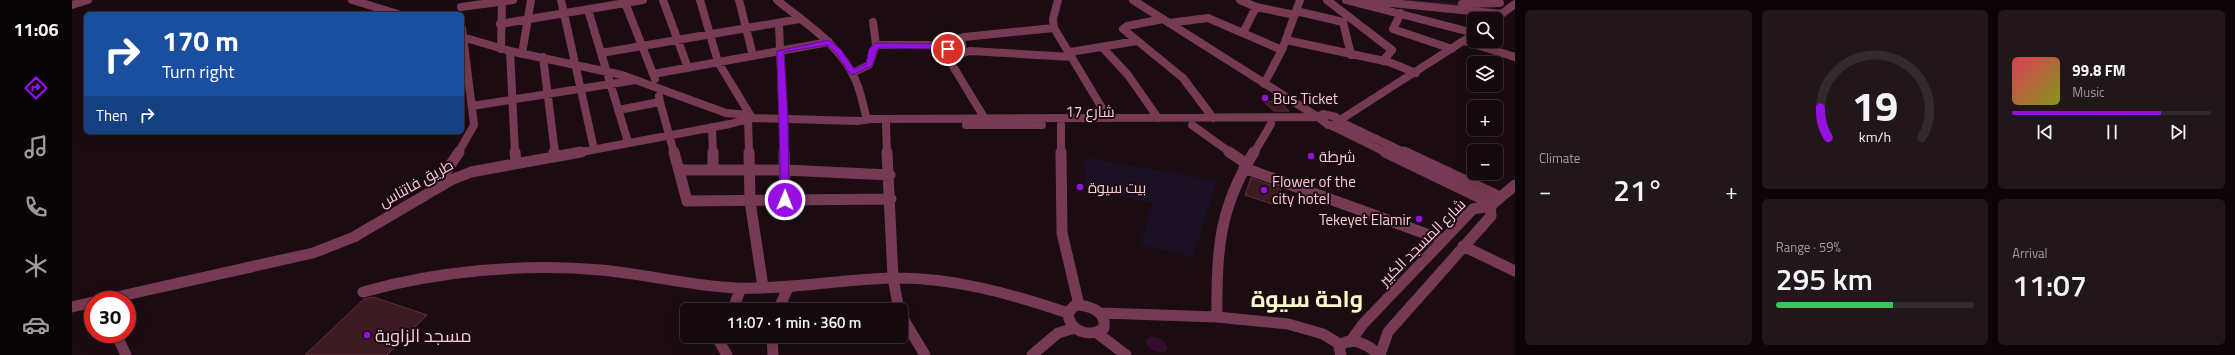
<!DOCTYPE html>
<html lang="en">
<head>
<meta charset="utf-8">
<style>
  body { margin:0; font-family:"Titillium Web",Cairo,sans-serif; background:#21171b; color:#f1f3f6; height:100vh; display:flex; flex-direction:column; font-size:15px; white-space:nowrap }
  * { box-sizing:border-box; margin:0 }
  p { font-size:13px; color:#9d9a9d }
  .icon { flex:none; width:22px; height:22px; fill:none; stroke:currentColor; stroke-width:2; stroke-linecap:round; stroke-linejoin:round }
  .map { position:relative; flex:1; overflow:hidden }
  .details { display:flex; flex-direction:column; gap:10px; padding:10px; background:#0b0507; width:720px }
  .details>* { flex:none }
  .guide { position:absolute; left:12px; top:12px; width:380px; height:122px; border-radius:6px; box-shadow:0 4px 16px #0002,0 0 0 1px #332a2e; background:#1a4fa0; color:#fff; overflow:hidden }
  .buttons { position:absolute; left:1395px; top:12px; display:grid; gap:8px }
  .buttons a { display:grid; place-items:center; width:36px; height:36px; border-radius:6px; background:#14090d; box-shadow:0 4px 16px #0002,0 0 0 1px #332a2e; font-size:20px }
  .speed { position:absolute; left:12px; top:291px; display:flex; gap:8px; font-size:20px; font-weight:700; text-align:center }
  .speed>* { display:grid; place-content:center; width:52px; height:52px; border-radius:50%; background:#14090d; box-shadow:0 4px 16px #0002,0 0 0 1px #332a2e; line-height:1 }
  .speed .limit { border:6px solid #d22; background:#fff; color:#111 }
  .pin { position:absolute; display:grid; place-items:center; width:34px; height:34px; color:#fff; margin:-17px; border:2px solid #fff; border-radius:50%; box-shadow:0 1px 4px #0007 }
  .me { position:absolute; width:44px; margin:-22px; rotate:1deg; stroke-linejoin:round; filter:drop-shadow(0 0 3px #0008) }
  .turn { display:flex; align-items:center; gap:14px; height:84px; padding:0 12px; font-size:18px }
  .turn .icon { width:52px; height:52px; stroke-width:2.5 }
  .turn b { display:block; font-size:28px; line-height:34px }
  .then { display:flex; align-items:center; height:38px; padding:0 12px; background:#0003; gap:8px; font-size:15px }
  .big { font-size:30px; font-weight:600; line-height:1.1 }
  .details .tile { flex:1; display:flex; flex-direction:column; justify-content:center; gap:6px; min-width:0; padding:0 14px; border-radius:6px; background:#21171b }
  .details .dial { align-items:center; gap:0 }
  .dial svg { height:104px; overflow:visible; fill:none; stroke:#332a2e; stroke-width:7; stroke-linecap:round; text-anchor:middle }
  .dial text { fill:#f1f3f6; stroke:none }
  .song { display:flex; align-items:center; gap:12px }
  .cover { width:48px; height:48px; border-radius:6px; background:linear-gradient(135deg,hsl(350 70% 55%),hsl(70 70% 35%)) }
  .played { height:4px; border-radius:2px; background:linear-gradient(90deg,#9510e1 75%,#332a2e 75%) }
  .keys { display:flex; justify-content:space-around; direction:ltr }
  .heat { display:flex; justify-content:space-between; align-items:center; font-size:22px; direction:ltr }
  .charge { height:6px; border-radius:3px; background:linear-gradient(90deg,#34c759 59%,#332a2e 0) }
  .details .tiles { flex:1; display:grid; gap:10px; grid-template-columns:repeat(3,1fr) }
  .tile:first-child { grid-row:span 2 }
  .trip { position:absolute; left:608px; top:303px; width:228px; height:40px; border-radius:6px; background:#14090d; box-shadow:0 4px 16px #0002,0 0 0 1px #332a2e; font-weight:600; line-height:40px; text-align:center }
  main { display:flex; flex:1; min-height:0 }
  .menu { display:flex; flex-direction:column; width:72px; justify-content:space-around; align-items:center; background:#080405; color:#9d9a9d }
  .menu .icon { width:28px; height:28px }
  .menu .current { color:#9510e1 }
  .menu b { font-size:18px; color:#f1f3f6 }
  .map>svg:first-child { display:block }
  .green { fill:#1a1024 }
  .water { fill:#350b2e }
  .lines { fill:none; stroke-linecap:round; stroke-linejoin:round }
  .canal { fill:#350b2e; fill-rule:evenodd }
  .building { fill:#3b1a22; stroke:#652d3c }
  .minor-far1 { stroke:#773a54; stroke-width:8 }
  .minor { stroke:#773a54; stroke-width:11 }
  .route { fill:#9510e1; stroke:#610a92 }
  .poi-dot { fill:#9510e1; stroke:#1b0c11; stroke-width:1.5 }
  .labels { text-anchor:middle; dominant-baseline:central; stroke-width:4; stroke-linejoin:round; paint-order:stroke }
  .poi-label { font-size:15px; fill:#fbcadb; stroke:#1b0c11; text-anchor:start }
  .street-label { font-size:15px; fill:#fbcadb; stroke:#1b0c11 }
  .near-poi-label { font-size:18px; fill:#fbcadb; stroke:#1b0c11; text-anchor:start }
  .town-label { font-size:23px; font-weight:bold; fill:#fbf7cc; stroke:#1b0c11 }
</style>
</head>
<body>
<main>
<nav class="menu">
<b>11:06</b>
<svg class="icon current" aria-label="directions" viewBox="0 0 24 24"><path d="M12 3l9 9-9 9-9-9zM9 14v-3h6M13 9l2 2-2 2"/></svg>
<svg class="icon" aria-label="music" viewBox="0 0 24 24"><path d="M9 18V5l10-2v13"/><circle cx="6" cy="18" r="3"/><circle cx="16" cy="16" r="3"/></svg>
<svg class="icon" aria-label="phone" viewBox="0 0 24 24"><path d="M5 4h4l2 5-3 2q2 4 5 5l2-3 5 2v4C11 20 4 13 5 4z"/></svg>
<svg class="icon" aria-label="climate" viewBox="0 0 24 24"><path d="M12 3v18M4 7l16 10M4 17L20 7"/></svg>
<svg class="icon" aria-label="car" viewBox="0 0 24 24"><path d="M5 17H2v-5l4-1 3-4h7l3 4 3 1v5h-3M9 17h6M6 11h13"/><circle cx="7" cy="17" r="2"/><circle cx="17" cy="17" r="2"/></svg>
</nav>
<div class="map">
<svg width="1443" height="355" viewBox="0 0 1443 355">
  <rect width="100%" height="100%" fill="#1b0c11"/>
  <!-- green -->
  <path class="green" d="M1012 157 1145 181 1121 257 1068 245 1082 203 1014 190Z"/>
  <!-- water -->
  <path class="water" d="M1080 336C1088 338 1093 340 1096 348L1093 352C1085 353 1080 351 1074 344L1075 339Z"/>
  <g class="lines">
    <!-- canal -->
    <path class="canal" d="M1336 0 1420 5 1424 8 1420 11 1340 4 1337 3Z"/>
  </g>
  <!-- building -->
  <path class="building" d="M1207 101 1217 111H1202L1192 102Z
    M1179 178 1209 189 1203 205 1173 195Z
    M301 297 355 315 315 355H233L292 299Z"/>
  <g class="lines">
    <!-- minor-far1 -->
    <path class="minor-far1" d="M280 0 326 14
      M489 0 522 149
      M552 0 583 79
      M591 0 616 68
      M628 0 646 62 680 118
      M667 0 681 56
      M705 0C734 24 768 44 784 81 789 93 791 106 795 119
      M986 0 981 19 982 28 1036 118
      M1061 0 1246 117
      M1168 0 1184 7 1223 15
      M1255 0 1320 50 1311 61
      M1274 0 1402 33
      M1290 0 1429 14
      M1390 4 1428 3
      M0 5 16 0
      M389 7 441 0
      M516 10 556 142
      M1224 11 1271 22 1279 55
      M1329 13 1321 29 1380 49
      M1424 18 1443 4
      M1091 19 1055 26 1051 29 1111 78 1141 118
      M801 22 804 45
      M707 23 712 153
      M1097 23 1136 18 1210 50
      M428 24 571 0
      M1171 33 1184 7
      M390 37 438 51 550 75 654 113 676 115
      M1214 40 1317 62 1344 73
      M1392 41 1443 57
      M1030 47 1056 75 1086 118
      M429 49 430 0
      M438 51 443 153
      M891 52 889 38 892 37 982 28
      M998 52 1065 41
      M529 53 728 19
      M450 54 459 0
      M471 57 483 153
      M780 73 797 65 804 45H857L885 53
      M581 74 757 42
      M1192 84 1210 50 1228 0
      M588 102 602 153
      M400 106 564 80
      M546 110 588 102 587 96
      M1251 114 1264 117 1269 124 1256 125 1246 117Z
      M676 119 677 153
      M913 119 879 63 881 56 898 51 1000 57
      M1268 120 1402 34
      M1269 122 1334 153
      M814 124 815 153
      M894 125H970
      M1120 125 1159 153
      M1258 125 1315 153
      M640 127 641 153
      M386 153 402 125 390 28
      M504 153 658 124 680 118 785 121 800 119 1246 117
      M989 153V125
      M1182 153 1199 124"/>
    <!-- minor -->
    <path class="minor" d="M443 152 444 163
      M482 152 483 156
      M602 152 615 201 819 199
      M641 152V170
      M677 152 678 201 691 287
      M712 152 713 200
      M815 152 821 278 827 310
      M989 152 990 233 1007 305
      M1157 152 1175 164
      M1313 152 1421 204
      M1332 152 1428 197
      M1172 168 1371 240
      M608 170H713L818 175
      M363 188 387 152
      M1424 201 1443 185
      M1391 246 1443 271
      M291 292C364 271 453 263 529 270 574 274 618 286 664 288 717 290 769 279 821 278 881 277 939 294 996 313
      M31 300 241 253 282 237 379 180 399 172 509 152
      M1007 305C1021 307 1034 312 1032 328 1018 338 997 332 996 313L1002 306Z
      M0 307 21 302
      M656 310 662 306 669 288
      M706 310 717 286
      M1029 313 1145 317 1216 324 1251 334 1269 345
      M829 315 853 355
      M1145 317C1144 252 1147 208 1182 152
      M1025 333 1054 355
      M44 334 54 355
      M644 336 655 355
      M700 336 701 355
      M1278 342 1291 324 1401 209 1418 206
      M960 355 986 333 1003 328
      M1269 355 1267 348C1277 333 1298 346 1307 355
      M1308 355 1316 332 1419 216 1418 206"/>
  </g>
  <!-- route -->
  <path class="route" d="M757 40 769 50 782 69 794 64 797 49 804 43 865 44 880 49 876 51 865 49 806 48 800 66 780 75 778 74 764 53 755 45 712 52 716 119 717 200 713 203 709 202 705 51Z"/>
  <!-- markers -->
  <g class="poi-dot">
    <circle cx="1193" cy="98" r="4"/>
    <circle cx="1239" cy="156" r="4"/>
    <circle cx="1008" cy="187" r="4"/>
    <circle cx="1192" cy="190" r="4"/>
    <circle cx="1347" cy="219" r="4"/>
    <circle cx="295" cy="335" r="4"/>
  </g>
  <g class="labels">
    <!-- poi labels -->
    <g class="poi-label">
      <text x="1201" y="98">Bus Ticket</text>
      <text x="1247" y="156">شرطة</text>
      <text x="1200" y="181">Flower of the<tspan x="1200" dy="17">city hotel</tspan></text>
      <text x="1016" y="187">بيت سيوة</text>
      <text x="1339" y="219" text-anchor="end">Tekeyet Elamir</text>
    </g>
    <!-- street labels -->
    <g class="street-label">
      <text x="1018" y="111">شارع 17</text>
      <text transform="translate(344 183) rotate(-29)">طريق فاتناس</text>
      <text transform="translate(1350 242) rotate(-45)">شارع المسجد الكبير</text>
    </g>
    <!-- near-poi labels -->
    <g class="near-poi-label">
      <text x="303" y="335">مسجد الزاوية</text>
    </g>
    <!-- town labels -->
    <g class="town-label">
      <text x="1235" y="298">واحة سيوة</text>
    </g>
  </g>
</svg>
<div class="buttons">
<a><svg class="icon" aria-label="search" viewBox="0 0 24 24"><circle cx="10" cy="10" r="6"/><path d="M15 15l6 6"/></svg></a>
<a><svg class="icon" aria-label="layers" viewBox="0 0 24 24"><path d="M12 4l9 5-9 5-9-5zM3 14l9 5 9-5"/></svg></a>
<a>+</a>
<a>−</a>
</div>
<div class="speed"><div class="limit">30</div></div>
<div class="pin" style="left:876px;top:49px;background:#d93025"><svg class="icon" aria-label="arrive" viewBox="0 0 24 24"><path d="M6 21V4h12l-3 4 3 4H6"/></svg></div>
<svg class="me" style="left:713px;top:200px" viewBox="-20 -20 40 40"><circle r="17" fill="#9510e1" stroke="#fff" stroke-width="3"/><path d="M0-11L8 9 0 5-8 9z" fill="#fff"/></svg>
<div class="trip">11:07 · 1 min · 360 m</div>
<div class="guide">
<div class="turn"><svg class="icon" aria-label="right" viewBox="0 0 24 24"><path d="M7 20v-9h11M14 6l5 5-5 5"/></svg><div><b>170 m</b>Turn right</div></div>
<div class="then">Then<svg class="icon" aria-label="right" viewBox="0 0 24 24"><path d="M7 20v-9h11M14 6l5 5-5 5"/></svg></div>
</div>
</div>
<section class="details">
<div class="tiles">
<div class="tile"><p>Climate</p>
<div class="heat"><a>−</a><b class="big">21°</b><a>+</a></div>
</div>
<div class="tile dial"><svg viewBox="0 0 100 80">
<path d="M14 69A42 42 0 1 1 86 69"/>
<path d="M14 69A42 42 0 0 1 8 46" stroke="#9510e1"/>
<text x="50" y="56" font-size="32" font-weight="700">19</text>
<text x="50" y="72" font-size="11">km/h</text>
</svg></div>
<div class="tile">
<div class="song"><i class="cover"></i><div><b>99.8 FM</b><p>Music</p></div></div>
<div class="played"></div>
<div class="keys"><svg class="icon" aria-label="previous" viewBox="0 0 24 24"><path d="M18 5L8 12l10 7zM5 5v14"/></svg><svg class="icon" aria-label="pause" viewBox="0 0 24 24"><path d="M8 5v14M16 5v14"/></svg><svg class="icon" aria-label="next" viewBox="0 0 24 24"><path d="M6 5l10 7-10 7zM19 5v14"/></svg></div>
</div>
<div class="tile"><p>Range · 59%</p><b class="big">295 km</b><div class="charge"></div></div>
<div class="tile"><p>Arrival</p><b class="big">11:07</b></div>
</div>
</section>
</main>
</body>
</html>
